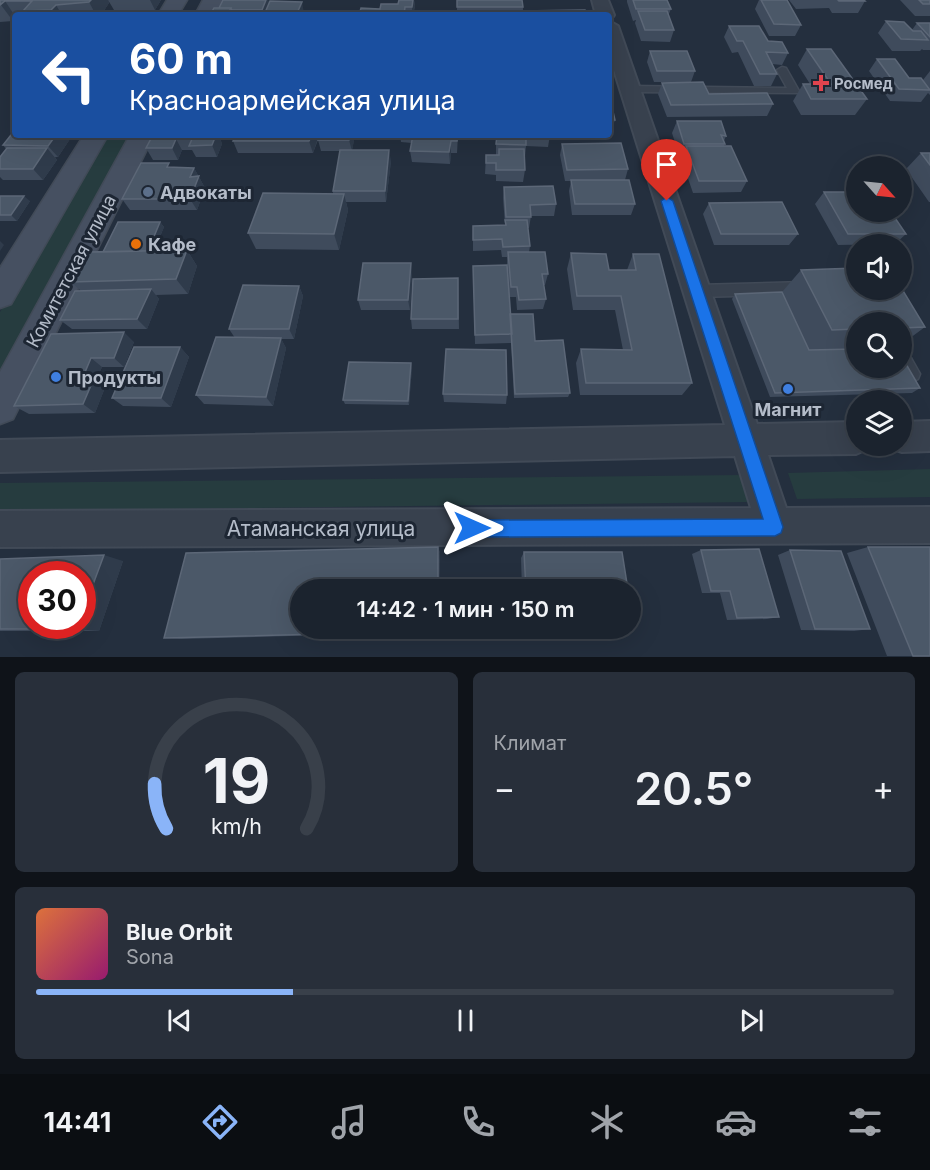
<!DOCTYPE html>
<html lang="ru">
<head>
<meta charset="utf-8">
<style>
  body { margin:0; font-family:Inter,sans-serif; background:#282f3a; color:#f1f3f6; height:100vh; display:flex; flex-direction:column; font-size:22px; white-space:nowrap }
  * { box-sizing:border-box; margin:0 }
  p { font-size:20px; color:#a0a4aa }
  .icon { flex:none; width:33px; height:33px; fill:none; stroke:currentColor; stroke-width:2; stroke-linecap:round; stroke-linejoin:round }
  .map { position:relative; height:657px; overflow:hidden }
  .details { display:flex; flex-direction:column; gap:15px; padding:15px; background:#0f1319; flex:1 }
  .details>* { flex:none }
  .banner { position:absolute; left:12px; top:12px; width:600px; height:126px; border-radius:6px; box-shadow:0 6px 24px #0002,0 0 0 2px #39404a; background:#1a4fa0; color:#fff; overflow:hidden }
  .needle { width:39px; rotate:117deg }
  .fabs { position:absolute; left:846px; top:156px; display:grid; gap:12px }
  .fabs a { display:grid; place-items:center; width:66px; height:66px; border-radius:50%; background:#1b232e; box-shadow:0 6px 24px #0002,0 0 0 2px #39404a; font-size:30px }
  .speed { position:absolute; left:18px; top:561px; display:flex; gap:12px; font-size:30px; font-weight:700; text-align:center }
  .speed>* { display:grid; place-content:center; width:78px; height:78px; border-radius:50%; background:#1b232e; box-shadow:0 6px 24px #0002,0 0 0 2px #39404a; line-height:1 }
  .speed .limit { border:9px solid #d22; background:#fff; color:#111 }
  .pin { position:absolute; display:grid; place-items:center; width:51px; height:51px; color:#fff; margin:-62px -26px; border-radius:50% 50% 50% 0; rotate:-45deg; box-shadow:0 0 6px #0007 }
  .pin .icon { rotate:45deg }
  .me { position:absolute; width:66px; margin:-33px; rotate:90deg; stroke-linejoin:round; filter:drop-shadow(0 0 4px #0008) }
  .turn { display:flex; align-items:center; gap:21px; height:126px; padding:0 18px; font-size:27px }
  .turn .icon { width:78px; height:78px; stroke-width:2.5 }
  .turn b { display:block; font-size:42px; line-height:51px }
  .big { font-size:45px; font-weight:600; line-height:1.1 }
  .details .card { flex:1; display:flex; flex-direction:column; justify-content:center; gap:9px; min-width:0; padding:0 21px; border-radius:9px; background:#282f3a }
  .details .dial { align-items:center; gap:0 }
  .dial svg { height:156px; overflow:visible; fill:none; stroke:#39404a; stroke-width:7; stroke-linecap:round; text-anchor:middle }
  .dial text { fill:#f1f3f6; stroke:none }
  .song { display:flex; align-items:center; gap:18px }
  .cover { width:72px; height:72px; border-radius:9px; background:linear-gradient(135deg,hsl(20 70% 55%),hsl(320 70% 35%)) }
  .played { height:6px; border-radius:3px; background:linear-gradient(90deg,#8ab4f8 30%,#39404a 30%) }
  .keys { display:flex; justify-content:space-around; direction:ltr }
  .heat { display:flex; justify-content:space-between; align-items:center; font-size:33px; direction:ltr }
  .details .tiles { flex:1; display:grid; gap:15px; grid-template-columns:1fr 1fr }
  .card:last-child { grid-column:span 2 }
  .trip { position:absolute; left:290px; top:579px; width:351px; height:60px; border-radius:30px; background:#1b232e; box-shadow:0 6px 24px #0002,0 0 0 2px #39404a; font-weight:600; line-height:60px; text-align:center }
  .dock { display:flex; height:96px; justify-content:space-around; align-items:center; background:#0b0e12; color:#a0a4aa }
  .dock .icon { width:42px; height:42px }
  .dock .on { color:#8ab4f8 }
  .dock b { font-size:27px; color:#f1f3f6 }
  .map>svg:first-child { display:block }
  .green { fill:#263c3f }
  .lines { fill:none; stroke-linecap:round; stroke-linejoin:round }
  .lane-casing { stroke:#414a57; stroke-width:3 }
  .street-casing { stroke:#414a57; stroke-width:4 }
  .secondary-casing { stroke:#414a57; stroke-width:3 }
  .lane { fill:#38414e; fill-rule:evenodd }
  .street { fill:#38414e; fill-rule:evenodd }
  .secondary { fill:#465061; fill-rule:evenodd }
  .wall { fill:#3f4b5c }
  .shaded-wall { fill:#2f3b4b }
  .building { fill:#4b5868; stroke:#5c6777; stroke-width:1.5 }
  .route { fill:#1a73e8; stroke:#114b97; stroke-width:1.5 }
  .health-dot { fill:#e0444e; stroke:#1d2633; stroke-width:2 }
  .service-dot { fill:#5c6f8a; stroke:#1d2633; stroke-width:2 }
  .food-dot { fill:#e8710a; stroke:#1d2633; stroke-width:2 }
  .shop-dot { fill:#3f7fe0; stroke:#1d2633; stroke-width:2 }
  .labels { text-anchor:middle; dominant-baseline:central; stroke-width:6; stroke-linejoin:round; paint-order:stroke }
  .far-poi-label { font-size:15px; font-weight:bold; fill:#b4bcc9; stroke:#1d2633; text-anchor:start }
  .poi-label { font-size:18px; font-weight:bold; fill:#b4bcc9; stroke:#1d2633; text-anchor:start }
  .street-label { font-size:18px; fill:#b4bcc9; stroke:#1d2633 }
  .near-street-label { font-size:21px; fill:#b4bcc9; stroke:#1d2633 }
</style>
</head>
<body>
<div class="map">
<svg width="930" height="657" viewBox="0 0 930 657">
  <rect width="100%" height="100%" fill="#242f3e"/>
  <!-- green -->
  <path class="green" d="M104 135H132L0 382V312Z
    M930 469V497L797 499 788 473Z
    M741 475 749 502 0 511V483Z"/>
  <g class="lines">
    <!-- lane casing -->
    <g class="lane-casing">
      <path id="lane" d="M782 67 786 68 799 91 798 93 630 92 625 89 630 86 787 88 777 70Z
        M805 282 812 288 805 294 697 297 690 291 697 285Z
        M902 349 907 351 920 374 918 379 912 381 906 379 900 368Z"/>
    </g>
    <!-- street casing -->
    <g class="street-casing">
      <path id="street" d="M592 0H608L614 15 611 19 609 15H596Z
        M609 21 618 26 757 424 856 422V446H869L867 449 856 454 768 455 786 508 930 507V543L0 547V511L751 508 735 456 0 472V440L725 425 609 54Z
        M930 421V451L902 452 891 448 889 446H902V422Z"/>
    </g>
    <!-- secondary casing -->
    <g class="secondary-casing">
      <path id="secondary" d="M167 0H187L178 15H158Z
        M203 0H223L215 15H195Z
        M84 135H108L11 304 0 308V268Z
        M130 135H154L13 419 0 424V372Z"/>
    </g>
    <!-- lane -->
    <use href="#lane" class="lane"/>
    <!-- street -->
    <use href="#street" class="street"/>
    <!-- secondary -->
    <use href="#secondary" class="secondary"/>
  </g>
  <!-- wall -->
  <path class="wall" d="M0 0H108L109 3 103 12 139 15H15V19L13 21 0 22Z
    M108 0H161L155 10H114Z
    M223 0H268L269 3 304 11 347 15H210L219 8Z
    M399 0H414L415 6 413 15H359L398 4Z
    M457 0 523 7V11L586 15H457Z
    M627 0H667L671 9 668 16 674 30 670 42 641 41 635 23 636 20 633 21 627 2Z
    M759 0H787L801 25 795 36H769L755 9Z
    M789 0H864L865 1 858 13H832L829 8 796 9Z
    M900 0H930V16H915Z
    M886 21 912 30 917 23H930V50H923L922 49 920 51H892L878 33Z
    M729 26 788 53 782 65 772 64 777 74 771 86H754L738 52 732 53 724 37Z
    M807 49 867 99 855 115H801L793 101 803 84H810L798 65Z
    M650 51 695 71 691 82 709 94 773 104 767 116 667 117 658 94 662 83 690 82H654L647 62Z
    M877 59 909 78 923 80 930 71V95L928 93 921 102 890 101 869 71Z
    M609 95 615 120 611 131H609Z
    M677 121 726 136 724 141 725 144 724 146 747 181 741 192 693 193 681 158 682 155H679L672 133Z
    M153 135 220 138 222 144 217 157H196L192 150H182L178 160H153L146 148Z
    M319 135H355L352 150 391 161 386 202H346L348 210 339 250 256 249 248 233 333 194V191L340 151H321L318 140 313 153H238L233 141 318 137Z
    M371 135H393L392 140H372Z
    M400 135H458L457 153H451L450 164 412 162 410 151 412 143 401 142Z
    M496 135H550L548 147 526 146 525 157H524L525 170 523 182 496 181V175L485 174 486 155H496Z
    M72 136 58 157H55L57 160 43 180H3L0 177V157L6 149 3 145Z
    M562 144 628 169 625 180 635 204 631 215H572L569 191 571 181H565L560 155Z
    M921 153H930V202H929L906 169Z
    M172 168H194L205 188 197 210H130L122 199Z
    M504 187 556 204 554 216H531L529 228H528L530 246 529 252 548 274 545 285H544L546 299 543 309 517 310 516 297H510V314L535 341 570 393 568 397 514 398 511 343 475 344 473 266 507 265V257H502L501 250 473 251V226L505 225 503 198Z
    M824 192 906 234 895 244 838 245 815 204Z
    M0 196 30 201 17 221H0Z
    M709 203 798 234 789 245H714L703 214Z
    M160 222 164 227 154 251 187 250 197 266 188 294 156 295 159 299 147 329H72L60 320 81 291 71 282 103 252Z
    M571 253 609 270H627L633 254 692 383 682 395H580L576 363 581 349 623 350 615 310H573L567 269Z
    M801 270 925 327 902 344V322H856V368L920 388 912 393 770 397 732 299 735 294 782 292Z
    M412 273 410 310H361L358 300Z
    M458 278 459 329H412L411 319Z
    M299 286 303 296 294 339H281L286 348 273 406 204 404 196 395 235 338 229 329Z
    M51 334 134 342 124 367H102L97 378 106 385 95 413 29 414 14 406Z
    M180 347 189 357 171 407 123 406 112 398Z
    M412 367 409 405 345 404 343 400Z
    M443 394 507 395 506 404 444 402Z
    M438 547 440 553 439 590H300V628H439V632L181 639 164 638 186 553Z
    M868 547 930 656H887L847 553Z
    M701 550 779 617 767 619 727 620 720 593H702L692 554Z
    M790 550 870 629 854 631 801 630 778 555Z
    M524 552 628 590H522L521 558Z
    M0 559 123 561 99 631H0Z"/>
  <!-- shaded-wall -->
  <path class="shaded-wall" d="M91 0H108L109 3 101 15H96L89 2Z
    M150 0H161L155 10Z
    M266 0H268L271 8 263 15 262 10Z
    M413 0H414L415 6 413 15H412V7Z
    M5 1 15 16V19L13 21 1 5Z
    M302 2 304 13 298 11Z
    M56 5 62 15H54L51 10Z
    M231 8 233 15H227Z
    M56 135H72V136L58 157 48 146Z
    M213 135H221L220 138 222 144 217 157 212 145Z
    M312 135H318V138L313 153 309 141Z
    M350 135H355L352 151 349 140Z
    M176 139 182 150 178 160 172 148Z
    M451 141V153L450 164 449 152Z
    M47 148 57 160 43 180 33 169Z
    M389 150 391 161 386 202 385 191Z
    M194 168 205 188 197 210 190 199V177Z
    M344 194 348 210 339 250 334 234Z
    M24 196 30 201 17 221 11 215Z
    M160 222 164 227 150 260 146 254Z
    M0 241 4 245 0 251Z
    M187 250 197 266 188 294 176 279Z
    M411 263 412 273 410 310 408 300Z
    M299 286 303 296 294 339 289 329Z
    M151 289 159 299 147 329 137 319Z
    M124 332 134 342 124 367 114 358Z
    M281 338 286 348 273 406 266 397Z
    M180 347 189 357 171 407 161 398Z
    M91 358 102 367 97 378 106 385 95 413 83 404V377Z
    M411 363 412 367 409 405 408 401Z
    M438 547 440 553 439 590H438Z
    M104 555 123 561 99 631 77 629 78 626H82V614Z"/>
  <!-- building -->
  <path class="building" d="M0 0H91L89 2 56 5 51 10 23 11 32 1H5L0 5Z
    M223 0H266L262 10H232L231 8H219Z
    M399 0H413L412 7H405L404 15H359L361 8 380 9 381 4H398Z
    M457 0H522L523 7H457Z
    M633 0H667L671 9H636Z
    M761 0H787L801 25 774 24Z
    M838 0H864L865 1H839Z
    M919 0H930V4H923Z
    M270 1 302 2 298 11H346L345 15H264Z
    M214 8H231L227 15H210Z
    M585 10 586 15H521V11Z
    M638 11H667L674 30H645Z
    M84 12H138L136 15H82Z
    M886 21 904 22 913 31H921L928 40 901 39Z
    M917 23H930V37Z
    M729 26H759L768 41 782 42 788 53 766 52 777 74H760L743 41H737Z
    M807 49H831L867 99H811L803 84H831Z
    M650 51H687L695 71H657Z
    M877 59H895L909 78H921L930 90 899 89Z
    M703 82 709 94 767 93 773 104 671 105 662 83Z
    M609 95 615 120H609Z
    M677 121H721L726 136 721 135 725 144H684Z
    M15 130V135H56L48 146 3 145Z
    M153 135H216L212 145 189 146 192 139H176L172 148H146Z
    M236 135H312L309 141H233Z
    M319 135H350L349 140H318Z
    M413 135H458L457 141H451L449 152 410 151Z
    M497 135H526V145L496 144Z
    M621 143 628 169 567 170 562 144Z
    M686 146H731L747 181H699Z
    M7 148H47L33 169H0V157Z
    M499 149H524L525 170H496V163H486V155H499Z
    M340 150H389L385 191H333Z
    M921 153H930V165Z
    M141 163H169L167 167 194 168 190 177 199 176 190 199H122Z
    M571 180H629L635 204H575Z
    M553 186 556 204 530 205 531 217H506L504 187Z
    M824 192H856V212H891L906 234H848Z
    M263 193 344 194 334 234 248 233Z
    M0 196H24L11 215H0Z
    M782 202 798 234H721L709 203Z
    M505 220H527L530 246 503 247 502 239 473 240V226L506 225Z
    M118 222H160L148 251 103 252Z
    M187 250 176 279 71 282 86 252Z
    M508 252H545L548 274H542L546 299 519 300 517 287H511Z
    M571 253 606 254 609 270H636L633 254H659L692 383H586L581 349 632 350 621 296H577Z
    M363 263H411L408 300H358Z
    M507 265 512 334 475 335 473 266Z
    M856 268V290L902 289 925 327 902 328V322H856V329L832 330 801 270Z
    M458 278V319H411L413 279Z
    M243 285 299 286 289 329H229Z
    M151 289 137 319 60 320 75 291Z
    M782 292 809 350 856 349V368H902V357L920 388 775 393 735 294Z
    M510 314H533L535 341 563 340 570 393 515 394Z
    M124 332 114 358H91L83 377 95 376 83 404 14 406 51 334Z
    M216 337 281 338 266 397 196 395Z
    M134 347H180L161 398H112Z
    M446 349 506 350 507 395 443 394Z
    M349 362 411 363 408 401 343 400Z
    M438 547V590H300V628H438V631L164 638 186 553Z
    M868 547H930V656H913Z
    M759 549 779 617 737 618 730 591H711L701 550Z
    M790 550 841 551 870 629H815Z
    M524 552H622L628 590H526Z
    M104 555 82 614V574H32V626H78L77 629H0V559Z
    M630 600 633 620H630Z"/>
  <!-- route -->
  <path class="route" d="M667 197 673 201 783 527 781 533 775 536 472 537 466 534 463 528 466 522 472 520 763 519 661 201Z"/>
  <!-- markers -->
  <path class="health-dot" d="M818 74h6v6h6v6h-6v6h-6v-6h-6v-6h6z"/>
  <circle class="service-dot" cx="148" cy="192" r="6"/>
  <circle class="food-dot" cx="136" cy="244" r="6"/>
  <g class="shop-dot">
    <circle cx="56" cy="377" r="6"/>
    <circle cx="788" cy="389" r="6"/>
  </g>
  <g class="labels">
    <!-- far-poi labels -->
    <g class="far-poi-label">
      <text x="834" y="83">Росмед</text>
    </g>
    <!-- poi labels -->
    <g class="poi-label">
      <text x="160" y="192">Адвокаты</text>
      <text x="148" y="244">Кафе</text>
      <text x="68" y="377">Продукты</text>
      <text x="788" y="409" text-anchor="middle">Магнит</text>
    </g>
    <!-- street labels -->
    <g class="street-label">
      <text transform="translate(71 271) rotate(-62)">Комитетская улица</text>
    </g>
    <!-- near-street labels -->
    <g class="near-street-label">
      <text x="321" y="528">Атаманская улица</text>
    </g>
  </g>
</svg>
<div class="fabs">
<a><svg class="needle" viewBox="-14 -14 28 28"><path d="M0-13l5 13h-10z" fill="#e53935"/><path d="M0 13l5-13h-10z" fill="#a0a4aa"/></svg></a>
<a><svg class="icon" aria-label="sound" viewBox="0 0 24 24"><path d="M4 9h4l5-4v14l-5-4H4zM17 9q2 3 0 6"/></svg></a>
<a><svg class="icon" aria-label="search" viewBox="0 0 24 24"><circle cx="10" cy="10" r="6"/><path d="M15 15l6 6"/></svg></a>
<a><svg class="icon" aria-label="layers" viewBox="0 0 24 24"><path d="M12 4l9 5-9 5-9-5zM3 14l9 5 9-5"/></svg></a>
</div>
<div class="speed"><div class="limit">30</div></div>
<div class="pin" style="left:667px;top:201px;background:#d93025"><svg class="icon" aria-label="arrive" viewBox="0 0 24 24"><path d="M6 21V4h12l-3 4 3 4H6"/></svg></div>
<svg class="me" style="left:472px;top:528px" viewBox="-20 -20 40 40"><path d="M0-17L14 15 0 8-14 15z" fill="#1a73e8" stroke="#fff" stroke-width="4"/></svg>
<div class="trip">14:42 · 1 мин · 150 m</div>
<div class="banner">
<div class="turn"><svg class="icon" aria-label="left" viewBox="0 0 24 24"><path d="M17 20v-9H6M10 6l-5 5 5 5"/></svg><div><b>60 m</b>Красноармейская улица</div></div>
</div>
</div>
<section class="details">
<div class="tiles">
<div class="card dial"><svg viewBox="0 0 100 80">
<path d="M14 69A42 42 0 1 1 86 69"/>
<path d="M14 69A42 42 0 0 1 8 46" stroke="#8ab4f8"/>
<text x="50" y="56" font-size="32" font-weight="700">19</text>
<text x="50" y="72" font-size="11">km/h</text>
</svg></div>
<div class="card"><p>Климат</p>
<div class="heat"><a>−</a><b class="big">20.5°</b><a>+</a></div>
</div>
<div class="card">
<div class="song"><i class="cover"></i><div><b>Blue Orbit</b><p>Sona</p></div></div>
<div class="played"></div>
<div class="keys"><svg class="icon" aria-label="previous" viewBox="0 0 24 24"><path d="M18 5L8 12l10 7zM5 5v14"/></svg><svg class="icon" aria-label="pause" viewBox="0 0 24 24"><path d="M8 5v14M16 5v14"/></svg><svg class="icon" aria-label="next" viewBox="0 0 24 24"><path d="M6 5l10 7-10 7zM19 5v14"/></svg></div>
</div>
</div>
</section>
<nav class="dock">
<b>14:41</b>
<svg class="icon on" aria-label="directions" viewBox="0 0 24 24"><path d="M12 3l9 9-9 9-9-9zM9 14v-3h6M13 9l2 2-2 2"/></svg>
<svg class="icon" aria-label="music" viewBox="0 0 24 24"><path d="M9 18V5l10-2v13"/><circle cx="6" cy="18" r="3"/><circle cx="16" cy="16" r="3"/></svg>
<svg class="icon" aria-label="phone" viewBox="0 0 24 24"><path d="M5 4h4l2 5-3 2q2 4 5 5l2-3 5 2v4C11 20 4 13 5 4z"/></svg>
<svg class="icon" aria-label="climate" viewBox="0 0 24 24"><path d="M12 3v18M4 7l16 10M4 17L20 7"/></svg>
<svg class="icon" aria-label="car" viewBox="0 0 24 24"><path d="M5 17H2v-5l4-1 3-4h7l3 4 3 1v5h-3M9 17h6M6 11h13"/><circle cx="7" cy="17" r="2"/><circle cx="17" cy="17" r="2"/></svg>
<svg class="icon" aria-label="filters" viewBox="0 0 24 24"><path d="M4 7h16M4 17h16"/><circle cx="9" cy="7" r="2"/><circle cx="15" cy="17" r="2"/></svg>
</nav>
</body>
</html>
